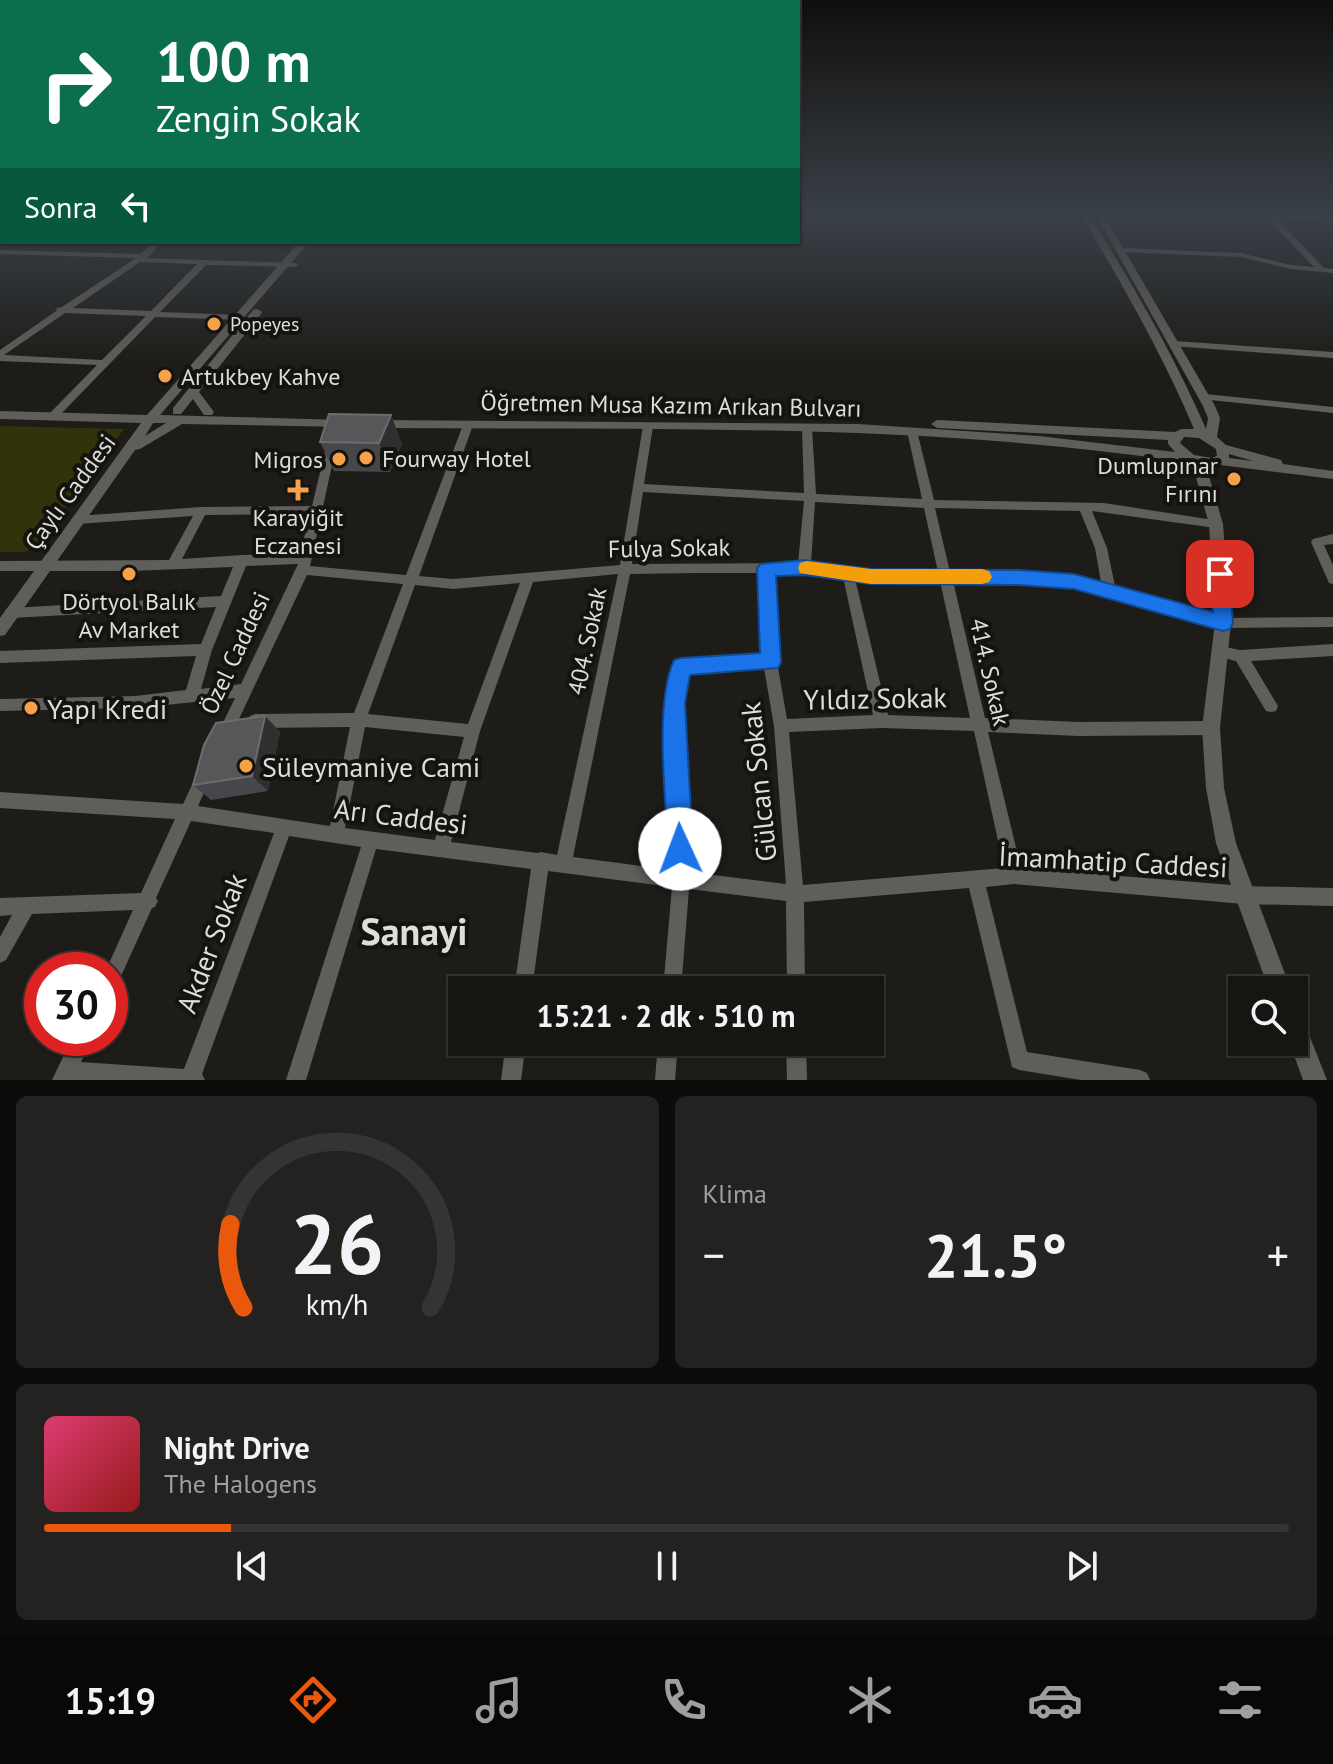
<!DOCTYPE html>
<html lang="tr">
<head>
<meta charset="utf-8">
<style>
  body { margin:0; font-family:"PT Sans",sans-serif; background:#232220; color:#f1f3f6; height:100vh; display:flex; flex-direction:column; font-size:30px; white-space:nowrap }
  * { box-sizing:border-box; margin:0 }
  p { font-size:26px; color:#9e9f9f }
  .icon { flex:none; width:44px; height:44px; fill:none; stroke:currentColor; stroke-width:2; stroke-linecap:round; stroke-linejoin:round }
  .map { position:relative; height:1080px; overflow:hidden }
  .panel { display:flex; flex-direction:column; gap:16px; padding:16px; background:#0c0c0a; flex:1 }
  .panel>* { flex:none }
  .banner { position:absolute; left:0px; top:0px; width:800px; height:244px; box-shadow:0 2px 6px #0004,0 0 0 2px #353432; background:#0b6e4f; color:#fff; overflow:hidden }
  .controls { position:absolute; left:1228px; top:976px; display:grid; gap:16px }
  .controls a { display:grid; place-items:center; width:80px; height:80px; border-radius:0px; background:#161512; box-shadow:0 2px 6px #0004,0 0 0 2px #353432; font-size:40px }
  .speed { position:absolute; left:24px; top:952px; display:flex; gap:16px; font-size:40px; font-weight:700; text-align:center }
  .speed>* { display:grid; place-content:center; width:104px; height:104px; border-radius:50%; background:#161512; box-shadow:0 2px 6px #0004,0 0 0 2px #353432; line-height:1 }
  .speed .limit { border:12px solid #d22; background:#fff; color:#111 }
  .pin { position:absolute; display:grid; place-items:center; width:68px; height:68px; color:#fff; margin:-34px; border-radius:16px; box-shadow:0 4px 12px #0006 }
  .me { position:absolute; width:88px; margin:-44px; rotate:358deg; stroke-linejoin:round; filter:drop-shadow(0 0 6px #0008) }
  .turn { display:flex; align-items:center; gap:28px; height:168px; padding:0 24px; font-size:36px }
  .turn .icon { width:104px; height:104px; stroke-width:2.5 }
  .turn b { display:block; font-size:56px; line-height:68px }
  .then { display:flex; align-items:center; height:76px; padding:0 24px; background:#0003; gap:16px; font-size:30px }
  .big { font-size:60px; font-weight:800; line-height:1.1 }
  .panel .widget { flex:1; display:flex; flex-direction:column; justify-content:center; gap:12px; min-width:0; padding:0 28px; border-radius:12px; background:#232220 }
  .panel .dial { align-items:center; gap:0 }
  .dial svg { height:208px; overflow:visible; fill:none; stroke:#353432; stroke-width:7; stroke-linecap:round; text-anchor:middle }
  .dial text { fill:#f1f3f6; stroke:none }
  .song { display:flex; align-items:center; gap:24px }
  .cover { width:96px; height:96px; border-radius:12px; background:linear-gradient(135deg,hsl(340 70% 55%),hsl(0 70% 35%)) }
  .played { height:8px; border-radius:4px; background:linear-gradient(90deg,#ea580c 15%,#353432 15%) }
  .keys { display:flex; justify-content:space-around; direction:ltr }
  .heat { display:flex; justify-content:space-between; align-items:center; font-size:44px; direction:ltr }
  .panel .tiles { flex:1; display:grid; gap:16px; grid-template-columns:1fr 1fr }
  .widget:last-child { grid-column:span 2 }
  .trip { position:absolute; left:448px; top:976px; width:436px; height:80px; border-radius:0px; background:#161512; box-shadow:0 2px 6px #0004,0 0 0 2px #353432; font-weight:800; line-height:80px; text-align:center }
  .tab-bar { display:flex; height:128px; justify-content:space-around; align-items:center; background:#090807; color:#9e9f9f }
  .tab-bar .icon { width:56px; height:56px }
  .tab-bar .active { color:#ea580c }
  .tab-bar b { font-size:36px; color:#f1f3f6 }
  .map>svg:first-child { display:block }
  .green { fill:#31330b }
  .lines { fill:none; stroke-linecap:round; stroke-linejoin:round }
  .minor { fill:#605e59; fill-rule:evenodd }
  .tertiary { fill:#605e59; fill-rule:evenodd }
  .wall { fill:#47464b }
  .shaded-wall { fill:#302f30 }
  .building { fill:#57575a; stroke:#6c6c6e; stroke-width:2 }
  .route { fill:#1a73e8; stroke:#114b97; stroke-width:2 }
  .slow { fill:#f59e0b }
  .poi-dot { fill:#f7a148; stroke:#14130f; stroke-width:3 }
  .labels { text-anchor:middle; dominant-baseline:central; stroke-width:8; stroke-linejoin:round; paint-order:stroke }
  .far-poi-label { font-size:20px; fill:#ddddd9; stroke:#14130f; text-anchor:start }
  .poi-label { font-size:24px; fill:#ddddd9; stroke:#14130f; text-anchor:start }
  .street-label { font-size:24px; fill:#ddddd9; stroke:#14130f }
  .near-street-label { font-size:28px; fill:#ddddd9; stroke:#14130f }
  .near-poi-label { font-size:28px; fill:#ddddd9; stroke:#14130f; text-anchor:start }
  .near-district-label { font-size:38px; font-weight:bold; fill:#ddddd9; stroke:#14130f }
</style>
</head>
<body>
<div class="map">
<svg width="1333" height="1080" viewBox="0 0 1333 1080">
  <rect width="100%" height="100%" fill="#1d1c18"/>
  <!-- green -->
  <path class="green" d="M0 426 124 429 35 548 24 552H0Z"/>
  <g class="lines">
    <!-- minor -->
    <path class="minor" d="M1270 215 1333 217V221L1277 219 1324 268 1333 269V273L1291 269 1241 257 1122 252 1118 250 1122 248 1241 253 1291 265 1314 267 1268 219 1267 217Z
      M154 242H163L147 258 295 263 299 265 295 267 206 265 160 312 240 315 244 318 243 320 155 317 57 418H49V414L97 365 0 361V350L56 311 57 308 62 307 136 258 0 254V250L141 254ZM140 262 197 264 151 311 73 308ZM65 313 146 316 102 360 4 355Z
      M1175 341 1333 352V358L1172 346V342Z
      M1205 394 1333 407V413L1201 399V395Z
      M468 422 473 425 419 576 453 579 620 565 643 426 648 423 653 426 644 484 804 493 802 428 807 425 812 428 816 494 922 499 907 431 912 428 917 431 934 500 1104 503 1220 521 1222 524 1220 527 1216 528 1092 511 1107 548 1115 586 1223 618 1333 617V627L1223 628 1109 594 1074 587 1019 582 953 581 985 718 1078 722 1211 721 1216 723 1218 728 1216 733 1211 735 1078 736 988 732 1021 868 1244 886 1333 888V906L1244 904 1014 884 986 887 1027 1052 1140 1070 1147 1073 1150 1080H1081L1019 1070 1012 1067 969 888 804 902 805 990H787L786 901 689 889 681 990H663L672 887 548 871 532 990H514L531 869 376 849 306 1080H286L361 847 289 836 202 1074 205 1080H52L72 1038H92L81 1062 184 1069 274 833 191 821 156 898 158 901 155 907 152 908 116 987 110 990V970H106L133 910 32 914 6 960 0 963V937L12 915 0 916V898L141 893 175 819 0 808V792L183 804 198 772 203 770 208 772 211 777 198 806 330 826 350 727 255 728 250 726 248 721 250 716 255 714 354 713 403 584 307 575 229 740 224 742 219 740 217 735 235 698 135 708 0 711V699L135 696 186 690 196 656 0 663V651L201 644 216 607 11 618 6 617 4 613 6 609 11 608 221 596 233 567 130 571H0V561L169 560 193 516 77 524 71 520 77 516 201 507 312 506 326 447 331 443 336 447 310 566 406 575 463 425ZM643 492 804 501 798 563 632 564ZM815 502 924 508 938 572 871 571 811 564ZM935 508 1080 511 1095 548 1101 582C1051 573 1001 572 950 572ZM310 514 300 554 242 555 182 559 205 515ZM298 564 241 684 201 689 212 650 246 566ZM697 573H760L763 656 681 661 676 663 674 667 667 703 672 870 573 857 630 574ZM772 573H804L843 577 873 715 787 719 777 662ZM618 574 557 855 541 852 538 853 451 842 480 731 533 582ZM855 579 940 581 970 718 888 715ZM520 583 468 724 368 714 415 585 453 589ZM764 668 774 726 786 884 689 872 681 703 687 673ZM365 727 464 737 435 840 345 828ZM882 728 974 731 1004 868 803 885 789 732Z
      M1333 534V544L1324 545 1333 565V584L1329 583 1311 542 1313 539Z
      M1333 644V656L1251 661 1278 706 1276 711 1271 712 1266 711 1236 661 1215 656 1213 652 1215 648 1220 646 1240 650Z
      M506 1042H526L521 1080H501Z
      M658 1042H678L675 1080H655Z
      M786 1042H806L807 1080H787Z"/>
    <!-- tertiary -->
    <path class="tertiary" d="M1081 215H1089C1132 283 1174 355 1206 429L1208 418 1203 406 1096 215H1104L1215 406 1220 418 1217 437 1226 445 1281 460 1283 464 1333 471V479L1220 465 1214 467 1206 466 1223 524 1231 623 1220 728 1224 788 1236 843 1291 990H1269L1216 843 1206 788 1202 728 1215 623 1209 524 1192 463C922 422 648 430 376 428L370 424 376 420 858 424 1039 436 1175 452 1168 444V440L937 428 931 424 937 420 1175 432 1181 429H1194C1163 355 1122 284 1081 215ZM1184 437 1199 438 1216 449 1217 456 1212 458 1194 455 1180 443ZM1229 454 1253 461 1229 458Z
      M299 242H309L160 415 343 420 347 421 349 424 347 427 182 424 140 449 135 450 5 635 0 636V618L141 423 0 419V411L147 415ZM153 423H166L145 436Z
      M257 309 262 312 261 314 199 392 214 412 212 415H204L193 399 181 414H173V408L253 310Z
      M1294 1014 1302 1017 1327 1080H1303L1289 1042H1294Z"/>
  </g>
  <!-- wall -->
  <path class="wall" d="M391 415 402 444 390 472 334 471 320 442Z
    M265 716 280 732 268 791 211 800 193 785Z"/>
  <!-- shaded-wall -->
  <path class="shaded-wall" d="M391 415 402 444 390 472 379 443Z
    M265 716 280 732 268 791 252 776Z"/>
  <!-- building -->
  <path class="building" d="M329 414 391 415 379 443 320 442Z
    M265 716 252 776 193 785 204 745 216 723Z"/>
  <!-- sky -->
  <linearGradient id="sky" x2="0" y2="1"><stop stop-color="#100f0d"/><stop offset="0.59" stop-color="#3a4048"/><stop offset="1" stop-color="#3a4048" stop-opacity="0"/></linearGradient>
  <rect width="1333" height="366" fill="url(#sky)"/>
  <!-- route -->
  <path class="route" d="M804 560 871 569 1019 570 1074 574 1213 612 1210 574 1213 568H1226L1229 574 1233 623 1230 629 1223 631 1074 589 1019 585 871 584 804 575 776 576 781 662 778 668 690 675 685 703 693 849 689 858 680 862 671 858 668 849C666 800 654 703 674 660L681 658 760 653 757 569 760 564Z"/>
  <!-- slow -->
  <path class="slow" d="M807 561 871 569H982L989 571 992 577 989 582 982 584H871L800 573 798 568 800 563Z"/>
  <!-- markers -->
  <g class="poi-dot">
    <circle cx="214" cy="324" r="8"/>
    <circle cx="165" cy="376" r="8"/>
    <circle cx="366" cy="458" r="8"/>
    <circle cx="339" cy="459" r="8"/>
    <circle cx="1234" cy="479" r="8"/>
    <path d="M294 478h8v8h8v8h-8v8h-8v-8h-8v-8h8z"/>
    <circle cx="129" cy="574" r="8"/>
    <circle cx="31" cy="708" r="8"/>
    <circle cx="246" cy="766" r="8"/>
  </g>
  <g class="labels">
    <!-- far-poi labels -->
    <g class="far-poi-label">
      <text x="230" y="324">Popeyes</text>
    </g>
    <!-- poi labels -->
    <g class="poi-label">
      <text x="181" y="376">Artukbey Kahve</text>
      <text x="382" y="458">Fourway Hotel</text>
      <text x="323" y="459" text-anchor="end">Migros</text>
      <text x="1218" y="465" text-anchor="end">Dumlupınar<tspan x="1218" dy="28">Fırını</tspan></text>
      <text x="298" y="517" text-anchor="middle">Karayiğit<tspan x="298" dy="28">Eczanesi</tspan></text>
      <text x="129" y="601" text-anchor="middle">Dörtyol Balık<tspan x="129" dy="28">Av Market</tspan></text>
    </g>
    <!-- street labels -->
    <g class="street-label">
      <text transform="translate(671 405) rotate(1)">Öğretmen Musa Kazım Arıkan Bulvarı</text>
      <text transform="translate(70 492) rotate(-54)">Çaylı Caddesi</text>
      <text transform="translate(669 548) rotate(-1)">Fulya Sokak</text>
      <text transform="translate(587 641) rotate(-78)">404. Sokak</text>
      <text transform="translate(235 653) rotate(-65)">Özel Caddesi</text>
      <text transform="translate(990 672) rotate(77)">414. Sokak</text>
    </g>
    <!-- near-street labels -->
    <g class="near-street-label">
      <text transform="translate(875 698) rotate(-1)">Yıldız Sokak</text>
      <text transform="translate(758 782) rotate(-96)">Gülcan Sokak</text>
      <text transform="translate(401 816) rotate(7)">Arı Caddesi</text>
      <text transform="translate(1113 861) rotate(3)">İmamhatip Caddesi</text>
      <text transform="translate(211 943) rotate(-69)">Akder Sokak</text>
    </g>
    <!-- near-poi labels -->
    <g class="near-poi-label">
      <text x="47" y="708">Yapı Kredi</text>
      <text x="262" y="766">Süleymaniye Cami</text>
    </g>
    <!-- near-district labels -->
    <g class="near-district-label">
      <text x="414" y="930">Sanayi</text>
    </g>
  </g>
</svg>
<div class="controls">
<a><svg class="icon" aria-label="search" viewBox="0 0 24 24"><circle cx="10" cy="10" r="6"/><path d="M15 15l6 6"/></svg></a>
</div>
<div class="speed"><div class="limit">30</div></div>
<div class="pin" style="left:1220px;top:574px;background:#d93025"><svg class="icon" aria-label="arrive" viewBox="0 0 24 24"><path d="M6 21V4h12l-3 4 3 4H6"/></svg></div>
<svg class="me" style="left:680px;top:849px" viewBox="-20 -20 40 40"><circle r="19" fill="#fff"/><path d="M0-13L10 11 0 6-10 11z" fill="#1a73e8"/></svg>
<div class="trip">15:21 · 2 dk · 510 m</div>
<div class="banner">
<div class="turn"><svg class="icon" aria-label="right" viewBox="0 0 24 24"><path d="M7 20v-9h11M14 6l5 5-5 5"/></svg><div><b>100 m</b>Zengin Sokak</div></div>
<div class="then">Sonra<svg class="icon" aria-label="left" viewBox="0 0 24 24"><path d="M17 20v-9H6M10 6l-5 5 5 5"/></svg></div>
</div>
</div>
<section class="panel">
<div class="tiles">
<div class="widget dial"><svg viewBox="0 0 100 80">
<path d="M14 69A42 42 0 1 1 86 69"/>
<path d="M14 69A42 42 0 0 1 9 37" stroke="#ea580c"/>
<text x="50" y="56" font-size="32" font-weight="700">26</text>
<text x="50" y="72" font-size="11">km/h</text>
</svg></div>
<div class="widget"><p>Klima</p>
<div class="heat"><a>−</a><b class="big">21.5°</b><a>+</a></div>
</div>
<div class="widget">
<div class="song"><i class="cover"></i><div><b>Night Drive</b><p>The Halogens</p></div></div>
<div class="played"></div>
<div class="keys"><svg class="icon" aria-label="previous" viewBox="0 0 24 24"><path d="M18 5L8 12l10 7zM5 5v14"/></svg><svg class="icon" aria-label="pause" viewBox="0 0 24 24"><path d="M8 5v14M16 5v14"/></svg><svg class="icon" aria-label="next" viewBox="0 0 24 24"><path d="M6 5l10 7-10 7zM19 5v14"/></svg></div>
</div>
</div>
</section>
<nav class="tab-bar">
<b>15:19</b>
<svg class="icon active" aria-label="directions" viewBox="0 0 24 24"><path d="M12 3l9 9-9 9-9-9zM9 14v-3h6M13 9l2 2-2 2"/></svg>
<svg class="icon" aria-label="music" viewBox="0 0 24 24"><path d="M9 18V5l10-2v13"/><circle cx="6" cy="18" r="3"/><circle cx="16" cy="16" r="3"/></svg>
<svg class="icon" aria-label="phone" viewBox="0 0 24 24"><path d="M5 4h4l2 5-3 2q2 4 5 5l2-3 5 2v4C11 20 4 13 5 4z"/></svg>
<svg class="icon" aria-label="climate" viewBox="0 0 24 24"><path d="M12 3v18M4 7l16 10M4 17L20 7"/></svg>
<svg class="icon" aria-label="car" viewBox="0 0 24 24"><path d="M5 17H2v-5l4-1 3-4h7l3 4 3 1v5h-3M9 17h6M6 11h13"/><circle cx="7" cy="17" r="2"/><circle cx="17" cy="17" r="2"/></svg>
<svg class="icon" aria-label="filters" viewBox="0 0 24 24"><path d="M4 7h16M4 17h16"/><circle cx="9" cy="7" r="2"/><circle cx="15" cy="17" r="2"/></svg>
</nav>
</body>
</html>
